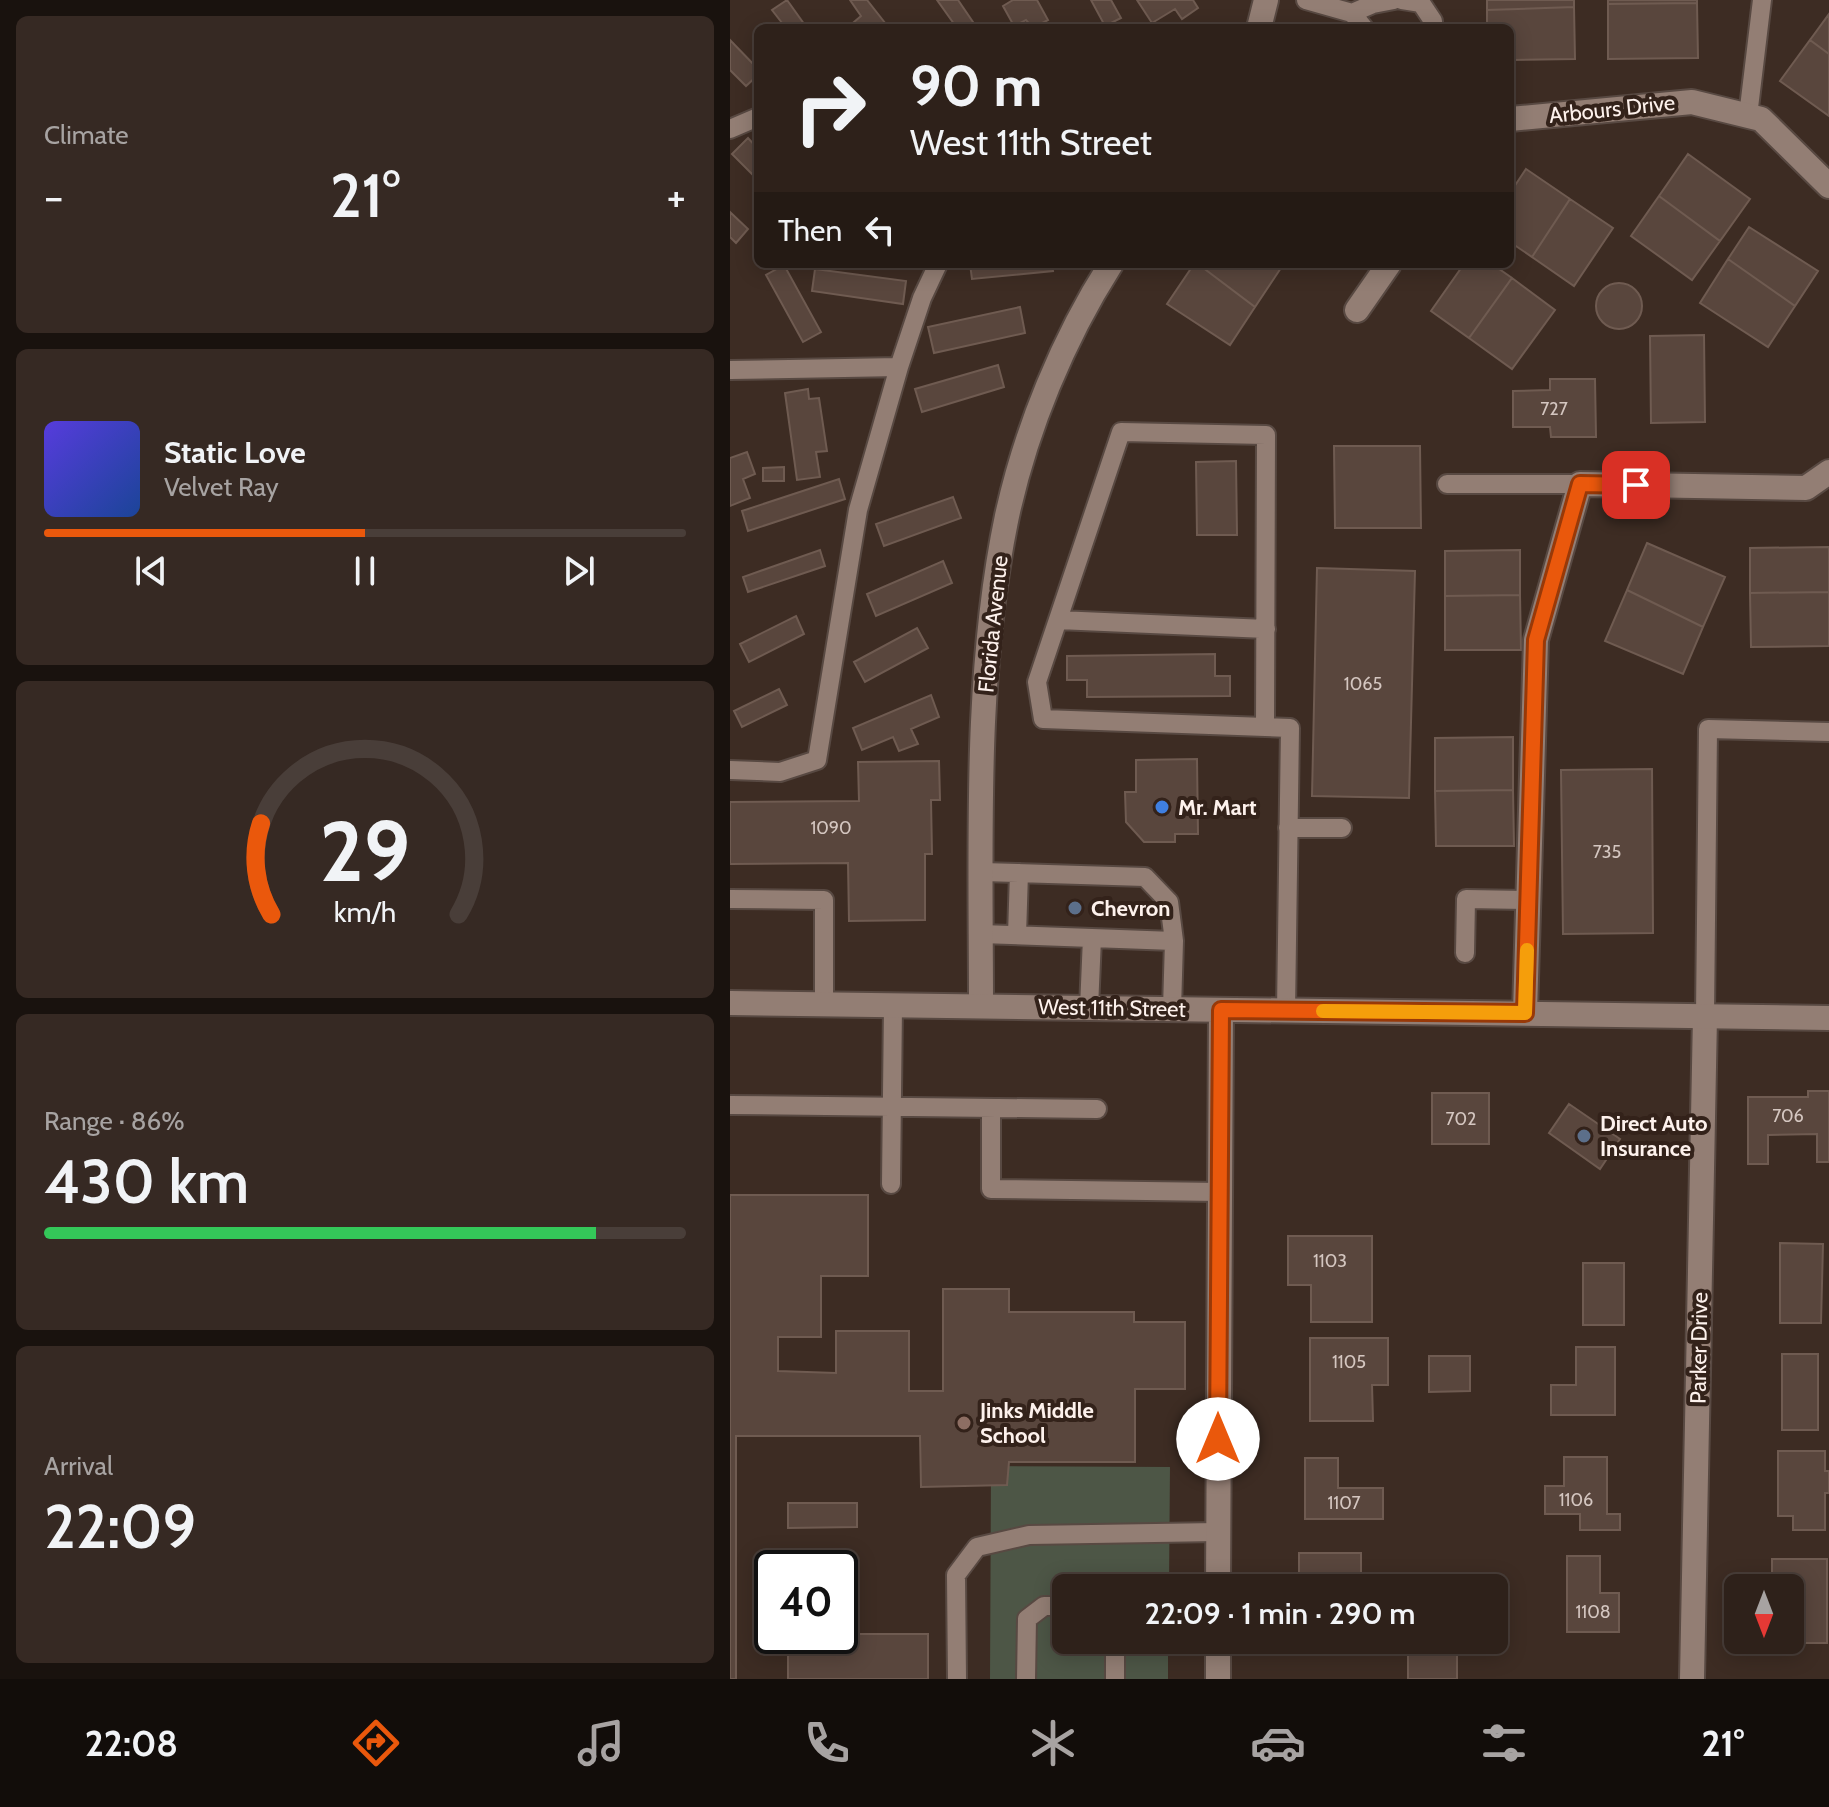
<!DOCTYPE html>
<html lang="en">
<head>
<meta charset="utf-8">
<style>
  body { margin:0; font-family:Cabin,sans-serif; background:#362923; color:#f1f3f6; height:100vh; display:flex; flex-direction:column; font-size:30px; white-space:nowrap }
  * { box-sizing:border-box; margin:0 }
  p { font-size:26px; color:#a7a3a2 }
  .icon { flex:none; width:44px; height:44px; fill:none; stroke:currentColor; stroke-width:2; stroke-linecap:round; stroke-linejoin:round }
  .map { position:relative; flex:1; overflow:hidden }
  .details { display:flex; flex-direction:column; gap:16px; padding:16px; background:#19120e; width:730px }
  .details>* { flex:none }
  .hud { position:absolute; left:24px; top:24px; width:760px; height:244px; border-radius:12px; box-shadow:0 4px 20px #0003,0 0 0 2px #493e39; background:#2e211a; color:#f1f3f6; overflow:hidden }
  .needle { width:52px; rotate:180deg }
  .tools { position:absolute; left:994px; top:1574px; display:grid; gap:16px }
  .tools a { display:grid; place-items:center; width:80px; height:80px; border-radius:12px; background:#2e211a; box-shadow:0 4px 20px #0003,0 0 0 2px #493e39; font-size:40px }
  .speed { position:absolute; left:24px; top:1550px; display:flex; gap:16px; font-size:40px; font-weight:700; text-align:center }
  .speed>* { display:grid; place-content:center; width:104px; height:104px; border-radius:50%; background:#2e211a; box-shadow:0 4px 20px #0003,0 0 0 2px #493e39; line-height:1 }
  .speed .limit { border:4px solid #111; border-radius:12px; background:#fff; color:#111 }
  .pin { position:absolute; display:grid; place-items:center; width:68px; height:68px; color:#fff; margin:-34px; border-radius:16px; box-shadow:0 4px 12px #0006 }
  .me { position:absolute; width:88px; margin:-44px; rotate:0deg; stroke-linejoin:round; filter:drop-shadow(0 0 6px #0008) }
  .turn { display:flex; align-items:center; gap:28px; height:168px; padding:0 24px; font-size:36px }
  .turn .icon { width:104px; height:104px; stroke-width:2.5 }
  .turn b { display:block; font-size:56px; line-height:68px }
  .then { display:flex; align-items:center; height:76px; padding:0 24px; background:#0003; gap:16px; font-size:30px }
  .big { font-size:60px; font-weight:600; line-height:1.1 }
  .details .widget { flex:1; display:flex; flex-direction:column; justify-content:center; gap:12px; min-width:0; padding:0 28px; border-radius:12px; background:#362923 }
  .details .dial { align-items:center; gap:0 }
  .dial svg { height:208px; overflow:visible; fill:none; stroke:#493e39; stroke-width:7; stroke-linecap:round; text-anchor:middle }
  .dial text { fill:#f1f3f6; stroke:none }
  .song { display:flex; align-items:center; gap:24px }
  .cover { width:96px; height:96px; border-radius:12px; background:linear-gradient(135deg,hsl(250 70% 55%),hsl(220 70% 35%)) }
  .played { height:8px; border-radius:4px; background:linear-gradient(90deg,#ea580c 50%,#493e39 50%) }
  .keys { display:flex; justify-content:space-around; direction:ltr }
  .heat { display:flex; justify-content:space-between; align-items:center; font-size:44px; direction:ltr }
  .charge { height:12px; border-radius:6px; background:linear-gradient(90deg,#34c759 86%,#493e39 0) }
  .trip { position:absolute; left:322px; top:1574px; width:456px; height:80px; border-radius:12px; background:#2e211a; box-shadow:0 4px 20px #0003,0 0 0 2px #493e39; font-weight:600; line-height:80px; text-align:center }
  .tabs { display:flex; height:128px; justify-content:space-around; align-items:center; background:#120d0a; color:#a7a3a2 }
  .tabs .icon { width:56px; height:56px }
  .tabs .on { color:#ea580c }
  .tabs b { font-size:36px; color:#f1f3f6 }
  main { display:flex; flex:1; min-height:0 }
  .map>svg:first-child { display:block }
  .green { fill:#4d5646 }
  .building { fill:#59463d; stroke:#6f5b51; stroke-width:2 }
  .lines { fill:none; stroke-linecap:round; stroke-linejoin:round }
  .lane-casing { stroke:#584942; stroke-width:22 }
  .street-casing { stroke:#584942; stroke-width:28 }
  .secondary-casing { stroke:#584942; stroke-width:28 }
  .lane { stroke:#937e74; stroke-width:18 }
  .street { stroke:#937e74; stroke-width:24 }
  .secondary { stroke:#937e74; stroke-width:24 }
  .route-casing { stroke:#983908; stroke-width:20 }
  .route { stroke:#ea580c; stroke-width:14 }
  .slow { stroke:#f59e0b; stroke-width:14 }
  .shop-dot { fill:#3f7fe0; stroke:#33221a; stroke-width:3 }
  .service-dot { fill:#5c6f8a; stroke:#33221a; stroke-width:3 }
  .education-dot { fill:#8d6e63; stroke:#33221a; stroke-width:3 }
  .labels { text-anchor:middle; dominant-baseline:central; stroke-width:8; stroke-linejoin:round; paint-order:stroke }
  .number-label { font-size:18px; fill:#d4c6c0 }
  .street-label { font-size:22px; fill:#fdf1ec; stroke:#33221a }
  .poi-label { font-size:22px; font-weight:bold; fill:#fdf1ec; stroke:#33221a; text-anchor:start }
</style>
</head>
<body>
<main>
<section class="details">
<div class="widget"><p>Climate</p>
<div class="heat"><a>−</a><b class="big">21°</b><a>+</a></div>
</div>
<div class="widget">
<div class="song"><i class="cover"></i><div><b>Static Love</b><p>Velvet Ray</p></div></div>
<div class="played"></div>
<div class="keys"><svg class="icon" aria-label="previous" viewBox="0 0 24 24"><path d="M18 5L8 12l10 7zM5 5v14"/></svg><svg class="icon" aria-label="pause" viewBox="0 0 24 24"><path d="M8 5v14M16 5v14"/></svg><svg class="icon" aria-label="next" viewBox="0 0 24 24"><path d="M6 5l10 7-10 7zM19 5v14"/></svg></div>
</div>
<div class="widget dial"><svg viewBox="0 0 100 80">
<path d="M14 69A42 42 0 1 1 86 69"/>
<path d="M14 69A42 42 0 0 1 10 34" stroke="#ea580c"/>
<text x="50" y="56" font-size="32" font-weight="700">29</text>
<text x="50" y="72" font-size="11">km/h</text>
</svg></div>
<div class="widget"><p>Range · 86%</p><b class="big">430 km</b><div class="charge"></div></div>
<div class="widget"><p>Arrival</p><b class="big">22:09</b></div>
</section>
<div class="map">
<svg width="1099" height="1679" viewBox="0 0 1099 1679">
  <rect width="100%" height="100%" fill="#3d2c23"/>
  <!-- green -->
  <path class="green" d="M261 1466 440 1467 439 1588H336V1640H438V1679H260Z"/>
  <!-- building -->
  <path class="building" d="M57 0 77 28H56L42 10Z
    M120 0H137L159 28H117L131 16Z
    M207 0H228L245 25 240 28H227Z
    M283 0H307L318 20 303 28 296 20 284 26 273 6Z
    M361 0H381L391 18 375 26Z
    M407 0H463L468 8 452 19 445 9 422 23Z
    M757 0H844V7L757 10Z
    M878 0H967V3L878 4Z
    M967 3 968 58 878 59V4Z
    M844 7 845 59 780 60V28H757V10Z
    M1099 14V54L1080 40Z
    M0 40 28 69V75L16 86 0 70Z
    M1080 40 1099 54V116L1050 81Z
    M18 138 28 149V180L2 154Z
    M958 154 1020 199 990 241 929 196Z
    M796 169 840 199 802 257 780 242V193Z
    M929 196 990 241 962 280 901 236Z
    M840 199 883 228 844 286 802 257Z
    M0 212 18 229 6 243 0 237Z
    M1019 227 1088 271 1065 306 998 259Z
    M998 259 1065 306 1038 347 970 303Z
    M240 264H322L323 271 242 279Z
    M464 264H468L525 307 500 345 437 304Z
    M468 264H552L553 265 525 307Z
    M734 264H762L782 278 739 338 701 311Z
    M54 265 91 332 73 342 36 275Z
    M85 269 176 281 173 304 82 291Z
    M782 278 825 310 782 369 739 338Z
    M866 306a23 23 0 1 1 46 0a23 23 0 1 1-46 0Z
    M290 307 295 333 204 353 198 327Z
    M974 335 975 422 921 423 920 336Z
    M268 365 274 387 192 412 185 389Z
    M820 379H865L866 437H821L820 427H783V391L820 390Z
    M78 389 79 399 89 398 97 451 86 452 90 477 67 480 55 393Z
    M604 446H690L691 528H605Z
    M17 452 25 474 13 479 20 498 0 506V458Z
    M506 461 507 535H467L466 462Z
    M54 467V481H33V468Z
    M109 479 115 499 18 531 12 511Z
    M223 497 231 518 154 546 146 524Z
    M917 543 995 577 973 627 897 590Z
    M1099 547V592L1020 593V548Z
    M90 550 95 566 18 592 13 577Z
    M790 550V595L715 596V551Z
    M213 561 222 583 146 616 137 594Z
    M587 568 685 571 679 798 582 796Z
    M897 590 973 627 953 674 875 641Z
    M1099 592V646L1021 647 1020 593Z
    M790 595 791 650H715V596Z
    M66 616 74 634 19 662 10 644Z
    M187 628 198 648 135 682 124 662Z
    M485 654V676H500V696L357 697V680H337V656Z
    M49 689 57 705 12 727 4 711Z
    M201 695 209 717 181 729 188 744 169 751 163 737 132 750 123 728Z
    M783 737V790L705 791V738Z
    M467 759 468 834H445V842H414L396 822 395 792H406V760Z
    M209 761 210 800H201L202 854H195V920L119 921 118 863 0 864V802L129 801 128 762Z
    M922 769 923 933 833 934 831 770Z
    M783 790 784 846H706L705 791Z
    M1078 1091H1099V1162H1087V1134L1038 1135V1164H1018V1097H1078Z
    M702 1093H759V1144H702Z
    M839 1104 890 1139 870 1169 819 1133Z
    M0 1195H138V1276H91V1337H48V1371L106 1373V1331H179V1391H213V1289H279V1312H404V1322H455V1389H405V1462H279L277 1485 191 1487 190 1436H6V1679H0Z
    M558 1236H642V1322H581V1285H558Z
    M1050 1243 1093 1244 1091 1323H1050Z
    M853 1263H894V1325H853Z
    M580 1338H658V1385H642L643 1421H580Z
    M846 1347H885V1415H821V1385H846Z
    M1052 1354H1088V1430H1052Z
    M699 1356H740V1391L699 1392Z
    M1048 1451H1095V1471H1099V1493H1095V1530H1063V1516H1048Z
    M834 1457H877V1514H890V1530H850V1514H815V1486H834Z
    M575 1458H608V1488H653V1519H575Z
    M58 1503H127V1527L58 1528Z
    M569 1553H631V1588H569Z
    M837 1556H870V1593H889V1632H837Z
    M1042 1559H1097V1643H1053V1640H1060V1588H1042Z
    M110 1634H198V1679H58V1636Z
    M678 1645H727V1679H678Z"/>
  <g class="lines">
    <!-- lane casing -->
    <g class="lane-casing">
      <path id="lane" d="M576 0 622 13 634 28
        M672 0 691 3 703 21V28
        M622 13 643 4 664 0
        M1018 116 1032 0
        M0 129 28 117
        M0 370 169 367
        M717 484H850
        M328 620 536 629
        M535 727 536 435 391 432 307 682 313 719 560 728 556 1011
        M0 770 50 772 87 760 128 510 169 367 192 298 208 264
        M558 828H612
        M252 872 415 877 439 902 444 941
        M0 899 94 900V1004
        M251 934 362 938
        M287 935 289 873
        M735 953 736 899 799 900
        M359 1008 362 938 444 941 442 1009
        M975 1016 978 729 1099 732
        M0 1105 367 1109
        M261 1108V1189L490 1192
        M161 1184 163 1005
        M227 1679 226 1575 247 1547 299 1535 488 1532
        M296 1679 297 1619 314 1606H336
        M385 1679V1640"/>
    </g>
    <!-- street casing -->
    <g class="street-casing">
      <path id="street" d="M529 28 536 0
        M780 119 962 102 1031 119 1099 186
        M627 310 659 264
        M251 1006C251 845 244 673 277 516 296 429 333 339 381 264
        M795 1013 806 640 850 484 1076 488 1099 472
        M962 1679 975 1016"/>
    </g>
    <!-- secondary casing -->
    <g class="secondary-casing">
      <path id="secondary" d="M0 1003 1099 1018
        M488 1588 491 1010
        M488 1640V1679"/>
    </g>
    <!-- lane -->
    <use href="#lane" class="lane"/>
    <!-- street -->
    <use href="#street" class="street"/>
    <!-- secondary -->
    <use href="#secondary" class="secondary"/>
  </g>
  <g class="lines">
    <!-- route casing -->
    <g class="route-casing">
      <path id="route" d="M488 1439 491 1010 795 1013 806 640 850 484 906 485"/>
    </g>
    <!-- route -->
    <use href="#route" class="route"/>
    <!-- slow -->
    <path class="slow" d="M593 1011 795 1013 797 950"/>
  </g>
  <!-- markers -->
  <circle class="shop-dot" cx="432" cy="807" r="8"/>
  <g class="service-dot">
    <circle cx="345" cy="908" r="8"/>
    <circle cx="854" cy="1136" r="8"/>
  </g>
  <circle class="education-dot" cx="234" cy="1423" r="8"/>
  <g class="labels">
    <!-- number labels -->
    <g class="number-label">
      <text x="824" y="409">727</text>
      <text x="633" y="684">1065</text>
      <text x="101" y="828">1090</text>
      <text x="877" y="852">735</text>
      <text x="1058" y="1116">706</text>
      <text x="731" y="1119">702</text>
      <text x="600" y="1261">1103</text>
      <text x="619" y="1362">1105</text>
      <text x="846" y="1500">1106</text>
      <text x="614" y="1503">1107</text>
      <text x="863" y="1612">1108</text>
    </g>
    <!-- street labels -->
    <g class="street-label">
      <text transform="translate(882 109) rotate(-6)">Arbours Drive</text>
      <text transform="translate(263 624) rotate(-84)">Florida Avenue</text>
      <text transform="translate(382 1008) rotate(1)">West 11th Street</text>
      <text transform="translate(969 1348) rotate(-89)">Parker Drive</text>
    </g>
    <!-- poi labels -->
    <g class="poi-label">
      <text x="448" y="807">Mr. Mart</text>
      <text x="361" y="908">Chevron</text>
      <text x="870" y="1123">Direct Auto<tspan x="870" dy="25">Insurance</tspan></text>
      <text x="250" y="1410">Jinks Middle<tspan x="250" dy="25">School</tspan></text>
    </g>
  </g>
</svg>
<div class="tools">
<a><svg class="needle" viewBox="-14 -14 28 28"><path d="M0-13l5 13h-10z" fill="#e53935"/><path d="M0 13l5-13h-10z" fill="#a7a3a2"/></svg></a>
</div>
<div class="speed"><div class="limit">40</div></div>
<div class="pin" style="left:906px;top:485px;background:#d93025"><svg class="icon" aria-label="arrive" viewBox="0 0 24 24"><path d="M6 21V4h12l-3 4 3 4H6"/></svg></div>
<svg class="me" style="left:488px;top:1439px" viewBox="-20 -20 40 40"><circle r="19" fill="#fff"/><path d="M0-13L10 11 0 6-10 11z" fill="#ea580c"/></svg>
<div class="trip">22:09 · 1 min · 290 m</div>
<div class="hud">
<div class="turn"><svg class="icon" aria-label="right" viewBox="0 0 24 24"><path d="M7 20v-9h11M14 6l5 5-5 5"/></svg><div><b>90 m</b>West 11th Street</div></div>
<div class="then">Then<svg class="icon" aria-label="left" viewBox="0 0 24 24"><path d="M17 20v-9H6M10 6l-5 5 5 5"/></svg></div>
</div>
</div>
</main>
<nav class="tabs">
<b>22:08</b>
<svg class="icon on" aria-label="directions" viewBox="0 0 24 24"><path d="M12 3l9 9-9 9-9-9zM9 14v-3h6M13 9l2 2-2 2"/></svg>
<svg class="icon" aria-label="music" viewBox="0 0 24 24"><path d="M9 18V5l10-2v13"/><circle cx="6" cy="18" r="3"/><circle cx="16" cy="16" r="3"/></svg>
<svg class="icon" aria-label="phone" viewBox="0 0 24 24"><path d="M5 4h4l2 5-3 2q2 4 5 5l2-3 5 2v4C11 20 4 13 5 4z"/></svg>
<svg class="icon" aria-label="climate" viewBox="0 0 24 24"><path d="M12 3v18M4 7l16 10M4 17L20 7"/></svg>
<svg class="icon" aria-label="car" viewBox="0 0 24 24"><path d="M5 17H2v-5l4-1 3-4h7l3 4 3 1v5h-3M9 17h6M6 11h13"/><circle cx="7" cy="17" r="2"/><circle cx="17" cy="17" r="2"/></svg>
<svg class="icon" aria-label="filters" viewBox="0 0 24 24"><path d="M4 7h16M4 17h16"/><circle cx="9" cy="7" r="2"/><circle cx="15" cy="17" r="2"/></svg>
<b>21°</b>
</nav>
</body>
</html>
